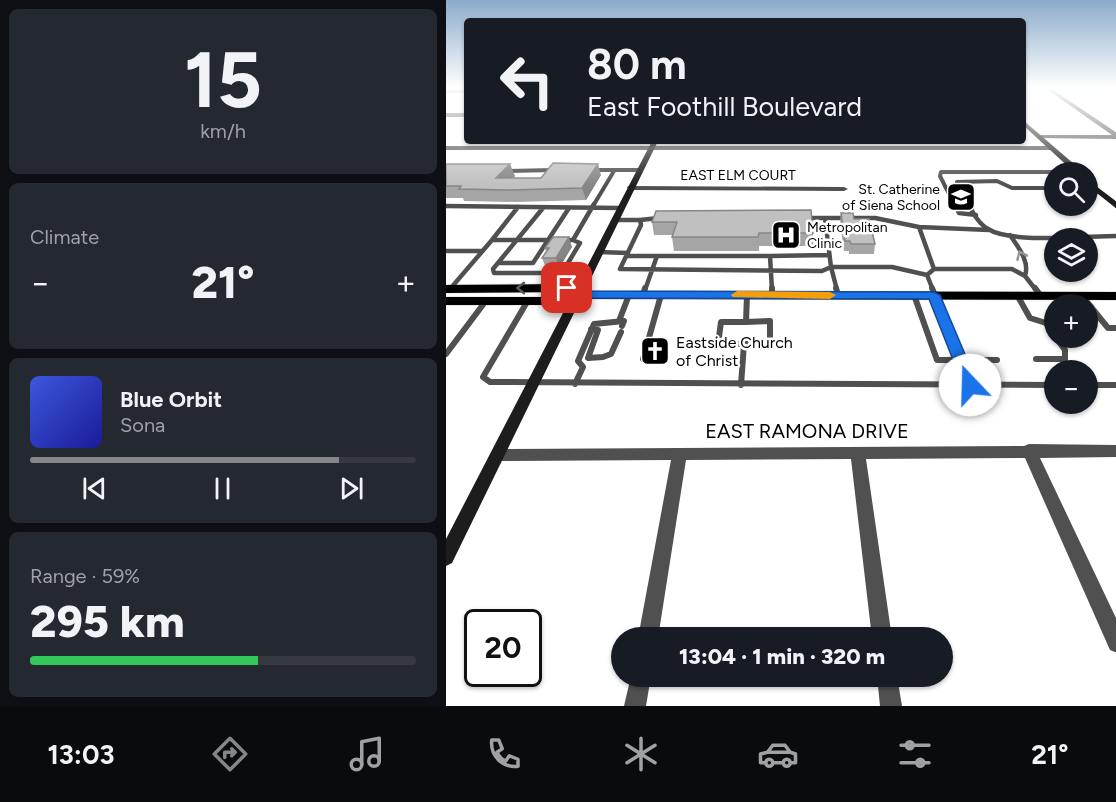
<!DOCTYPE html>
<html lang="en">
<head>
<meta charset="utf-8">
<style>
  body { margin:0; font-family:Figtree,sans-serif; background:#242831; color:#f1f3f6; height:100vh; display:flex; flex-direction:column; font-size:22px; white-space:nowrap }
  * { box-sizing:border-box; margin:0 }
  p { font-size:20px; color:#9ea1a6 }
  .icon { flex:none; width:33px; height:33px; fill:none; stroke:currentColor; stroke-width:2; stroke-linecap:round; stroke-linejoin:round }
  .map { position:relative; flex:1; overflow:hidden }
  .sheet { display:flex; flex-direction:column; gap:9px; padding:9px; background:#0d0f14; width:446px }
  .sheet>* { flex:none }
  .banner { position:absolute; left:18px; top:18px; width:562px; height:126px; border-radius:6px; box-shadow:0 2px 4px #0004; background:#171b24; color:#f1f3f6; overflow:hidden }
  .fabs { position:absolute; left:598px; top:162px; display:grid; gap:12px }
  .fabs a { display:grid; place-items:center; width:54px; height:54px; border-radius:50%; background:#171b24; box-shadow:0 2px 4px #0004; font-size:30px }
  .speed { position:absolute; left:18px; top:609px; display:flex; gap:12px; font-size:30px; font-weight:700; text-align:center }
  .speed>* { display:grid; place-content:center; width:78px; height:78px; border-radius:50%; background:#171b24; box-shadow:0 2px 4px #0004; line-height:1 }
  .speed .limit { border:3px solid #111; border-radius:9px; background:#fff; color:#111 }
  .pin { position:absolute; display:grid; place-items:center; width:51px; height:51px; color:#fff; margin:-26px; border-radius:12px; box-shadow:0 3px 9px #0006 }
  .me { position:absolute; width:66px; margin:-33px; rotate:339deg; stroke-linejoin:round; filter:drop-shadow(0 0 4px #0008) }
  .turn { display:flex; align-items:center; gap:21px; height:126px; padding:0 24px; font-size:27px }
  .turn .icon { width:78px; height:78px; stroke-width:2.5 }
  .turn b { display:block; font-size:42px; line-height:51px }
  .big { font-size:45px; font-weight:800; line-height:1.1 }
  .sheet .card { flex:1; display:flex; flex-direction:column; justify-content:center; gap:9px; min-width:0; padding:0 21px; border-radius:9px; background:#242831 }
  .sheet .dial { align-items:center; gap:0 }
  .dial b { font-size:78px; line-height:1 }
  .song { display:flex; align-items:center; gap:18px }
  .cover { width:72px; height:72px; border-radius:9px; background:linear-gradient(135deg,hsl(230 70% 55%),hsl(240 70% 35%)) }
  .played { height:6px; border-radius:3px; background:linear-gradient(90deg,#858687 80%,#363941 80%) }
  .keys { display:flex; justify-content:space-around; direction:ltr }
  .heat { display:flex; justify-content:space-between; align-items:center; font-size:33px; direction:ltr }
  .charge { height:9px; border-radius:4px; background:linear-gradient(90deg,#34c759 59%,#363941 0) }
  .trip { position:absolute; left:165px; top:627px; width:342px; height:60px; border-radius:30px; background:#171b24; box-shadow:0 2px 4px #0004; font-weight:800; line-height:60px; text-align:center }
  .menu { display:flex; height:96px; justify-content:space-around; align-items:center; background:#090b0e; color:#9ea1a6 }
  .menu .icon { width:42px; height:42px }
  .menu .selected { color:#858687 }
  .menu b { font-size:27px; color:#f1f3f6 }
  main { display:flex; flex:1; min-height:0 }
  .map>svg:first-child { display:block }
  .lines { fill:none; stroke-linecap:round; stroke-linejoin:round }
  .primary-casing { stroke:#dbdbdb; stroke-width:1 }
  .lane-far2 { stroke:#505050; stroke-width:4 }
  .lane-far1 { stroke:#505050; stroke-width:4.5 }
  .lane { stroke:#505050; stroke-width:6 }
  .street { fill:#505050; fill-rule:evenodd }
  .secondary { fill:#1d1d1d; fill-rule:evenodd }
  .primary { fill:#000; fill-rule:evenodd }
  .wall { fill:#a5a5a5 }
  .shaded-wall { fill:#868686 }
  .building { fill:#c0c0c0; stroke:#868686; stroke-width:1.5 }
  .oneway { stroke:#969696 }
  .oneway2 { stroke:#595959 }
  .route { fill:#1a73e8; stroke:#114b97; stroke-width:1.5 }
  .slow { fill:#f59e0b }
  .labels { text-anchor:middle; dominant-baseline:central; stroke-width:5; stroke-linejoin:round; paint-order:stroke }
  .far-street-label { font-size:14px; fill:#000; stroke:#fff }
  .far-poi-label { font-size:14px; fill:#000; stroke:#fff; text-anchor:end }
  .poi-label { font-size:16px; fill:#000; stroke:#fff; text-anchor:start }
  .near-street-label { font-size:20px; fill:#000; stroke:#fff }
</style>
</head>
<body>
<main>
<section class="sheet">
<div class="card dial"><b>15</b><p>km/h</p></div>
<div class="card"><p>Climate</p>
<div class="heat"><a>−</a><b class="big">21°</b><a>+</a></div>
</div>
<div class="card">
<div class="song"><i class="cover"></i><div><b>Blue Orbit</b><p>Sona</p></div></div>
<div class="played"></div>
<div class="keys"><svg class="icon" aria-label="previous" viewBox="0 0 24 24"><path d="M18 5L8 12l10 7zM5 5v14"/></svg><svg class="icon" aria-label="pause" viewBox="0 0 24 24"><path d="M8 5v14M16 5v14"/></svg><svg class="icon" aria-label="next" viewBox="0 0 24 24"><path d="M6 5l10 7-10 7zM19 5v14"/></svg></div>
</div>
<div class="card"><p>Range · 59%</p><b class="big">295 km</b><div class="charge"></div></div>
</section>
<div class="map">
<svg width="671" height="706" viewBox="0 0 671 706">
  <rect width="100%" height="100%" fill="#fff"/>
  <g class="lines">
    <!-- primary casing -->
    <g class="primary-casing">
      <path id="primary" d="M121 284 135 291 671 292V300L133 299 115 305H0V297H114L122 294 118 292 0 293V285Z"/>
    </g>
    <!-- lane-far2 -->
    <path class="lane-far2" d="M148 170H194
      M61 171 107 170
      M147 206 168 171
      M509 206 494 176 495 172H610
      M523 206 511 182 551 181 566 188H609"/>
    <!-- lane-far1 -->
    <path class="lane-far1" d="M509 204 513 213 530 215
      M522 204C527 213 533 224 542 229 566 244 641 236 671 236
      M0 206 175 208
      M97 208 47 269 48 273H116L134 243 127 240
      M358 218H429L473 227
      M169 220H194L195 225 174 269 376 271 385 267 379 218
      M194 220 213 218
      M564 235C572 247 584 261 579 276
      M46 240 72 207
      M0 251H36
      M153 252 182 253
      M181 256H324
      M54 263H87L123 208
      M488 269H566L579 276 590 290
      M4 289 46 240H127L148 204
      M199 290 211 256
      M326 290 324 256 383 255
      M391 290 385 267H446L481 275
      M487 290 481 275 488 269 473 227 543 230"/>
    <!-- lane -->
    <path class="lane" d="M326 288V295
      M390 288 392 295
      M589 288 595 296
      M197 295 199 288
      M468 295 491 360H515L486 288
      M571 295 584 318 600 323 609 336
      M636 296 662 328H671
      M81 302 37 377 44 382 609 385
      M173 321 183 295
      M145 329 152 330 142 358 157 357 165 354 175 332
      M298 344H324V321L300 322
      M0 354 39 302
      M197 359 215 295
      M590 359H619V350L610 338
      M129 384 137 367 132 361 148 324 178 321 176 326
      M295 385 298 344H272L275 322H300L301 295
      M524 385 515 360H551
      M642 385H671"/>
    <!-- street -->
    <path class="street" d="M599 88H604L671 133V139L591 138V136L593 135H666Z
      M0 89H21V93H0Z
      M0 113H21V117H0Z
      M0 146H604L607 148 604 150H0Z
      M182 186 398 187 402 189 398 191 185 190 181 188Z
      M583 444 671 445V457L594 458 671 620V653L664 650 579 458 420 459 446 638H426L405 459 240 460 212 638H192L225 460 52 461 47 459 45 455 47 451 52 449 578 446Z
      M185 676H205L200 706H178Z
      M431 676H451L456 706H434Z"/>
    <!-- secondary -->
    <path class="secondary" d="M578 121 635 170V172H628L578 126Z
      M206 141H212L6 563 0 566V539Z
      M642 180 671 202V209L642 186Z"/>
    <!-- primary -->
    <use href="#primary" class="primary"/>
  </g>
  <!-- wall -->
  <path class="wall" d="M0 164 69 176 67 178H95L155 175 140 200 69 202 18 201 17 198H0Z
    M210 211 367 233V246H313V251H228L226 237 227 235H208L206 222Z
    M395 213 408 219 429 244 428 254H403V251H398L394 223Z
    M126 247 113 268H100L96 258 100 252 99 248Z"/>
  <!-- shaded-wall -->
  <path class="shaded-wall" d="M64 164 69 176 55 190 50 178Z
    M152 164 155 175 140 200 136 188Z
    M123 237 126 247 113 268 110 258Z"/>
  <!-- building -->
  <path class="building" d="M107 163 152 164 136 188 64 190 13 189 15 186H0V164H64L50 178H95Z
    M365 210 367 233H313L312 237H226L231 222H206L210 211Z
    M395 213H407L408 219H423L429 244H405L404 241H399Z
    M107 237H123L110 258H96L103 248H99Z"/>
  <!-- one-way arrows -->
  <defs><path id="oneway-chevron" d="M-2-3.5L2.5 0L-2 3.5" fill="none" stroke-width="1.6" stroke-linecap="round" stroke-linejoin="round" transform="scale(1.5)"/></defs>
  <use class="oneway" href="#oneway-chevron" transform="translate(575 255) rotate(-114)"/>
  <use class="oneway2" href="#oneway-chevron" transform="translate(75 288) rotate(180)"/>
  <!-- sky -->
  <linearGradient id="sky" x2="0" y2="1"><stop stop-color="#8aabca"/><stop offset="0.47" stop-color="#fff"/><stop offset="1" stop-color="#fff" stop-opacity="0"/></linearGradient>
  <rect width="671" height="186" fill="url(#sky)"/>
  <!-- route -->
  <path class="route" d="M121 285 134 291 488 292 494 295 532 385 524 391 517 385 483 299 132 298 117 291V286Z"/>
  <!-- slow -->
  <path class="slow" d="M291 291 384 292 390 295 384 299 287 297 285 295Z"/>
  <!-- icons -->
  <defs>
    <g id="school-square" transform="scale(1.5)"><rect x="-9" y="-9" width="18" height="18" rx="4" fill="#000" stroke="#fff"/><path d="M0-5L7-2L0 1L-7-2ZM-4 1L0 2.5L4 1V4Q0 6-4 4Z" fill="#fff"/></g>
    <g id="hospital-square" transform="scale(1.5)"><rect x="-9" y="-9" width="18" height="18" rx="4" fill="#000" stroke="#fff"/><path d="M-5-5h3v3.5h4V-5h3V5h-3V1.5h-4V5h-3Z" fill="#fff"/></g>
    <g id="church-square" transform="scale(1.5)"><rect x="-9" y="-9" width="18" height="18" rx="4" fill="#000" stroke="#fff"/><path d="M-1.2-6h2.4v3.5h3.3v2.4h-3.3V6h-2.4V-.1h-3.3v-2.4h3.3Z" fill="#fff"/></g>
  </defs>
  <g fill-rule="evenodd">
    <use href="#school-square" x="515" y="197"/>
    <use href="#hospital-square" x="340" y="235"/>
    <use href="#church-square" x="209" y="351"/>
  </g>
  <g class="labels">
    <!-- far-street labels -->
    <g class="far-street-label">
      <text x="292" y="175">EAST ELM COURT</text>
    </g>
    <!-- far-poi labels -->
    <g class="far-poi-label">
      <text x="494" y="189">St. Catherine<tspan x="494" dy="16">of Siena School</tspan></text>
      <text x="361" y="227" text-anchor="start">Metropolitan<tspan x="361" dy="16">Clinic</tspan></text>
    </g>
    <!-- poi labels -->
    <g class="poi-label">
      <text x="230" y="342">Eastside Church<tspan x="230" dy="18">of Christ</tspan></text>
    </g>
    <!-- near-street labels -->
    <g class="near-street-label">
      <text x="361" y="431">EAST RAMONA DRIVE</text>
    </g>
  </g>
</svg>
<div class="fabs">
<a><svg class="icon" aria-label="search" viewBox="0 0 24 24"><circle cx="10" cy="10" r="6"/><path d="M15 15l6 6"/></svg></a>
<a><svg class="icon" aria-label="layers" viewBox="0 0 24 24"><path d="M12 4l9 5-9 5-9-5zM3 14l9 5 9-5"/></svg></a>
<a>+</a>
<a>−</a>
</div>
<div class="speed"><div class="limit">20</div></div>
<div class="pin" style="left:121px;top:288px;background:#d93025"><svg class="icon" aria-label="arrive" viewBox="0 0 24 24"><path d="M6 21V4h12l-3 4 3 4H6"/></svg></div>
<svg class="me" style="left:524px;top:385px" viewBox="-20 -20 40 40"><circle r="19" fill="#fff"/><path d="M0-13L10 11 0 6-10 11z" fill="#1a73e8"/></svg>
<div class="trip">13:04 · 1 min · 320 m</div>
<div class="banner">
<div class="turn"><svg class="icon" aria-label="left" viewBox="0 0 24 24"><path d="M17 20v-9H6M10 6l-5 5 5 5"/></svg><div><b>80 m</b>East Foothill Boulevard</div></div>
</div>
</div>
</main>
<nav class="menu">
<b>13:03</b>
<svg class="icon selected" aria-label="directions" viewBox="0 0 24 24"><path d="M12 3l9 9-9 9-9-9zM9 14v-3h6M13 9l2 2-2 2"/></svg>
<svg class="icon" aria-label="music" viewBox="0 0 24 24"><path d="M9 18V5l10-2v13"/><circle cx="6" cy="18" r="3"/><circle cx="16" cy="16" r="3"/></svg>
<svg class="icon" aria-label="phone" viewBox="0 0 24 24"><path d="M5 4h4l2 5-3 2q2 4 5 5l2-3 5 2v4C11 20 4 13 5 4z"/></svg>
<svg class="icon" aria-label="climate" viewBox="0 0 24 24"><path d="M12 3v18M4 7l16 10M4 17L20 7"/></svg>
<svg class="icon" aria-label="car" viewBox="0 0 24 24"><path d="M5 17H2v-5l4-1 3-4h7l3 4 3 1v5h-3M9 17h6M6 11h13"/><circle cx="7" cy="17" r="2"/><circle cx="17" cy="17" r="2"/></svg>
<svg class="icon" aria-label="filters" viewBox="0 0 24 24"><path d="M4 7h16M4 17h16"/><circle cx="9" cy="7" r="2"/><circle cx="15" cy="17" r="2"/></svg>
<b>21°</b>
</nav>
</body>
</html>
